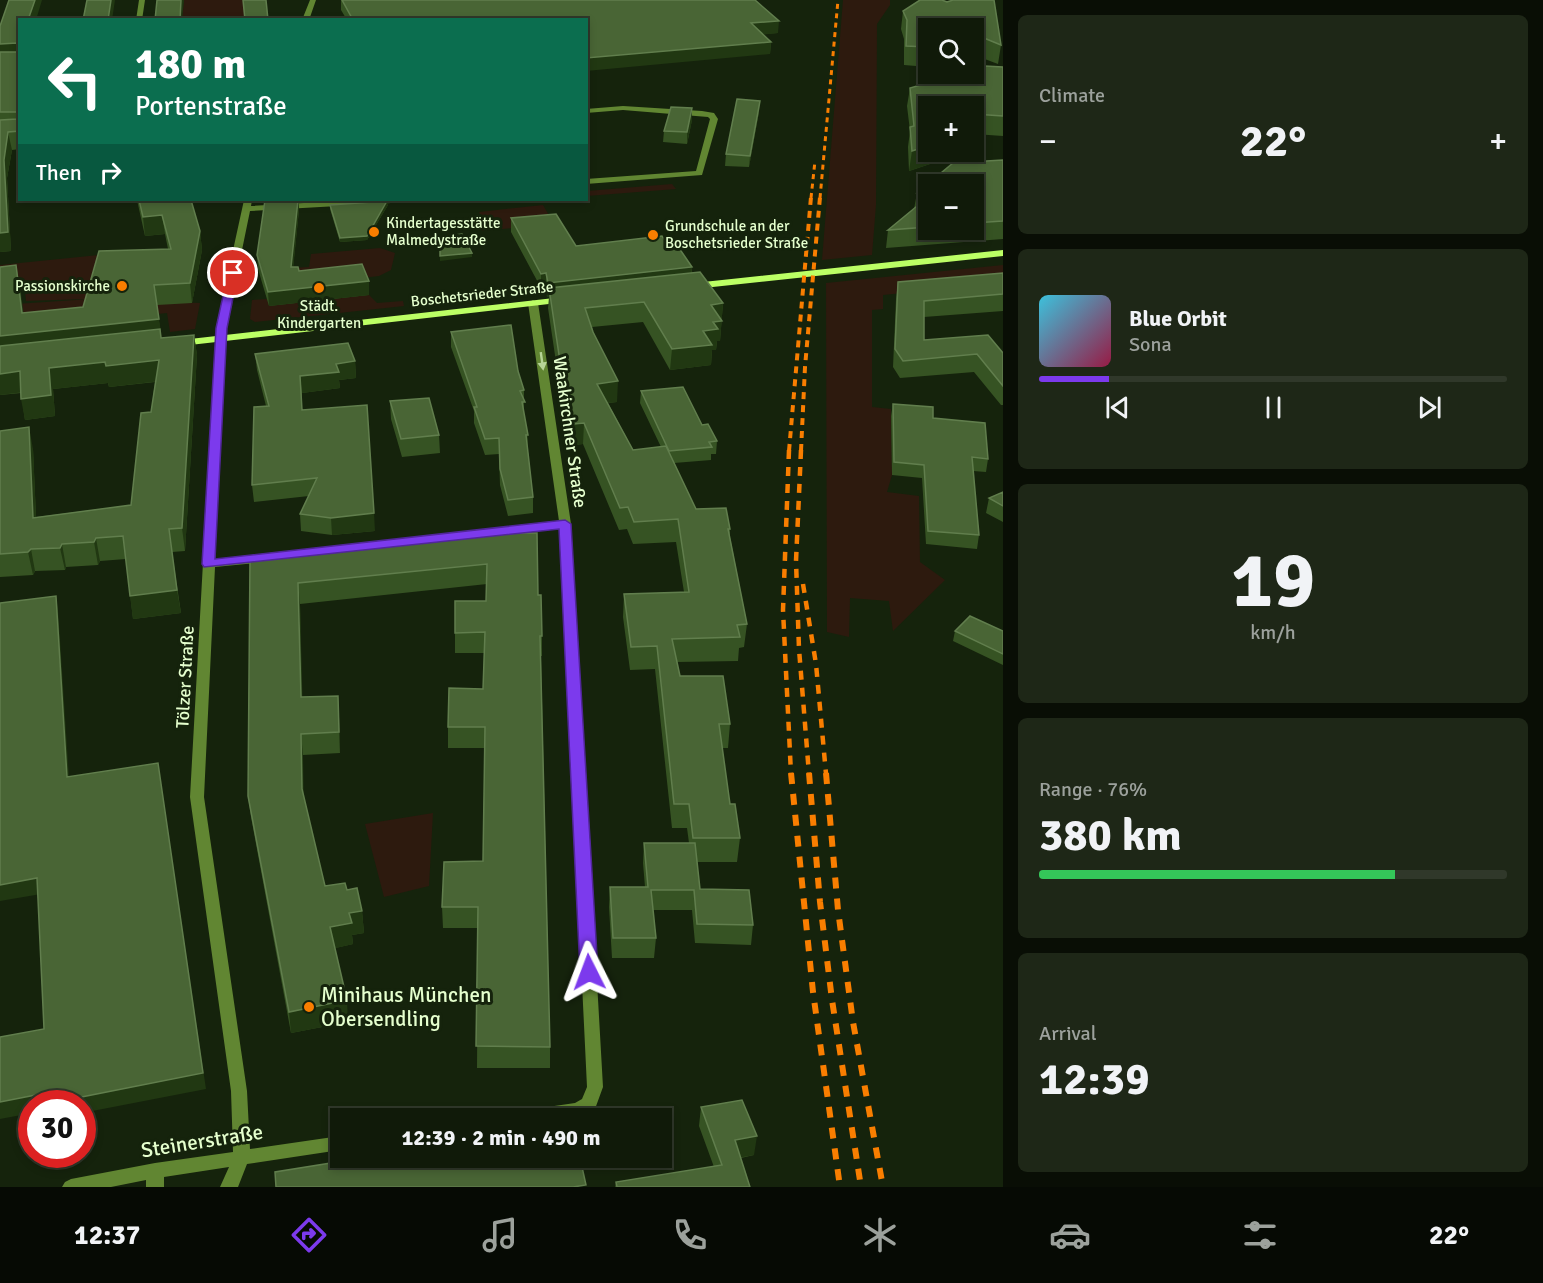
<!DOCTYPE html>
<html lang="en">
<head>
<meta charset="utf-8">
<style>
  body { margin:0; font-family:Signika,sans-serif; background:#1e2717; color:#f1f3f6; height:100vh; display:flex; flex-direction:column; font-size:22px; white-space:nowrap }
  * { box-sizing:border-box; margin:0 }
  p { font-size:20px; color:#9ca19c }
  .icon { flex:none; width:33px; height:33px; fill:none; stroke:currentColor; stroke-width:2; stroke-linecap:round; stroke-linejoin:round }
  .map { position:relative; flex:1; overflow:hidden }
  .details { display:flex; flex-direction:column; gap:15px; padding:15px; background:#090e05; width:540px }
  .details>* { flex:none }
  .top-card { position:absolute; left:18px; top:18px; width:570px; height:183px; border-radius:0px; box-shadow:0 3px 9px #0003,0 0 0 2px #30382a; background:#0b6e4f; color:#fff; overflow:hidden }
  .tools { position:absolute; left:918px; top:18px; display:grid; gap:12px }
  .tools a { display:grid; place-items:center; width:66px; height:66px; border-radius:0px; background:#101a09; box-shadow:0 3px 9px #0003,0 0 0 2px #30382a; font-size:30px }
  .speed { position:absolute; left:18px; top:1090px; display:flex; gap:12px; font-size:30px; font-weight:700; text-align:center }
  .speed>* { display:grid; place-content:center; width:78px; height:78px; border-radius:50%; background:#101a09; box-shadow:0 3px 9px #0003,0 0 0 2px #30382a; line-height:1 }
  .speed .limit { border:9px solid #d22; background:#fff; color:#111 }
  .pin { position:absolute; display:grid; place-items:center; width:51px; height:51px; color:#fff; margin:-26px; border:3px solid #fff; border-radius:50%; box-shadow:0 2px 6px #0007 }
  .me { position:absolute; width:66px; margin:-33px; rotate:357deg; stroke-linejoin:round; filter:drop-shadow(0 0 4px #0008) }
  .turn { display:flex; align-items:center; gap:21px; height:126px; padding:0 18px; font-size:27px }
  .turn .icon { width:78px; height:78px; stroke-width:2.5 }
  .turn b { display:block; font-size:42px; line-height:51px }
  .then { display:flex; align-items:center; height:57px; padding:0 18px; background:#0003; gap:12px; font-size:22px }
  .big { font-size:45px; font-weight:700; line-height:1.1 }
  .details .tile { flex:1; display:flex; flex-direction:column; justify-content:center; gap:9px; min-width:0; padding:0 21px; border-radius:9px; background:#1e2717 }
  .details .dial { align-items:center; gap:0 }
  .dial b { font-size:78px; line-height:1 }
  .song { display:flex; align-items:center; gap:18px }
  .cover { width:72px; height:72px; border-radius:9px; background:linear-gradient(135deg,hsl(190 70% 55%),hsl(340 70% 35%)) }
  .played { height:6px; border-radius:3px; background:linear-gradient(90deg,#7c3aed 15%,#30382a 15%) }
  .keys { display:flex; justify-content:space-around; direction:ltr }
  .heat { display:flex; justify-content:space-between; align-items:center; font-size:33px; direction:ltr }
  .charge { height:9px; border-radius:4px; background:linear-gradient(90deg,#34c759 76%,#30382a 0) }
  .trip { position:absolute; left:330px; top:1108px; width:342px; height:60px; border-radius:0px; background:#101a09; box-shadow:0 3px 9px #0003,0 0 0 2px #30382a; font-weight:700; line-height:60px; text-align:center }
  .menu { display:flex; height:96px; justify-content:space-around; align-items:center; background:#060a04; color:#9ca19c }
  .menu .icon { width:42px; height:42px }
  .menu .active { color:#7c3aed }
  .menu b { font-size:27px; color:#f1f3f6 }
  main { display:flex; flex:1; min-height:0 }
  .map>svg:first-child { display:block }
  .green { fill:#2d1a0e }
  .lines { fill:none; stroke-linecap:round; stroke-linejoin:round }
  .minor { fill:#618632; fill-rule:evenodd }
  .secondary { fill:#bcff65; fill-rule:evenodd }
  .rail-far3 { stroke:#f97e00; stroke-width:3; stroke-dasharray:5 4.5; stroke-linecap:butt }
  .rail-far2 { stroke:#f97e00; stroke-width:4; stroke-dasharray:7 6; stroke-linecap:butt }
  .rail-far1 { stroke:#f97e00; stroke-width:4.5; stroke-dasharray:9 8; stroke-linecap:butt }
  .rail { stroke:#f97e00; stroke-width:6; stroke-dasharray:11 10; stroke-linecap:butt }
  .wall { fill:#365323; fill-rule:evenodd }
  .shaded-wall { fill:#213812 }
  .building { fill:#496535; stroke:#617e4d; stroke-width:1.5 }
  .oneway { fill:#b7d597 }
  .route { fill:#7c3aed; stroke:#51269a; stroke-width:1.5 }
  .poi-dot { fill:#f97e00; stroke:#15230c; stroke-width:2 }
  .labels { text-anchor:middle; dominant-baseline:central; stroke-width:6; stroke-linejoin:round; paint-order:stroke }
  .far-poi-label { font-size:15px; fill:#e5ffce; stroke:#15230c; text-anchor:start }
  .far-street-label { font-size:15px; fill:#e5ffce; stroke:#15230c }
  .street-label { font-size:18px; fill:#e5ffce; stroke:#15230c }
  .near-poi-label { font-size:21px; fill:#e5ffce; stroke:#15230c; text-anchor:start }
  .near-street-label { font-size:21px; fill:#e5ffce; stroke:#15230c }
</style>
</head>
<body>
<main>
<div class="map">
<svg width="1003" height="1187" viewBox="0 0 1003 1187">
  <rect width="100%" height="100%" fill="#15230c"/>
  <!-- green -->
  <path class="green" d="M184 0H243L245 19 182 20Z
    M843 0H890V5L877 24 876 205 872 255 822 260Z
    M672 184 676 189 587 196V191Z
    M543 205 554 224 482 231 478 224 484 223 479 212Z
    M380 248 395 253 391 270 379 276 300 285 273 269 309 267 311 254Z
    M99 255 86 299 26 301 24 281 0 283V265Z
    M1003 265V283L883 295V309L872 310V407L891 409V414L892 475 887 492 919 496 920 562 945 580 893 631 889 601 850 598 849 637 827 632 826 283Z
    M369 295 377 303 403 301 404 306 255 322 250 319 252 300 267 299 269 306Z
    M91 299 200 303 195 329 170 332 167 313 21 328 0 305Z
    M433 813 429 886 384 897 365 824Z"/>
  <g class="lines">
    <!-- minor -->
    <path class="minor" d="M139 0H145L142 20H136Z
      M310 0H316L309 20H302Z
      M623 106 702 111 714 113 718 119 702 175 586 184V179L696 171 710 119 708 117 623 110 586 113V109Z
      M244 200H252L251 206 358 200H395L391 203 250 211 226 328 215 560 265 554 271 558 265 562 215 567 204 797 247 1091 250 1149 340 1136V1150L247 1164 238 1187H220L229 1167 164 1177V1187H146V1180L111 1187H62L65 1182 71 1179 155 1163 233 1152 231 1091 190 797 216 328Z
      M533 300 538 303 571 524 603 1087 595 1109C567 1123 535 1119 505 1119L507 1114 513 1112 575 1103 582 1099 587 1087 560 528 396 546 390 543 396 540 559 521 528 303Z"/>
    <!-- secondary -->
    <path class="secondary" d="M1003 250V256L694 289 689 286 694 283Z
      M563 297 566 298V302L181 346 176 343 181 340Z"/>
    <!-- rail-far3 -->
    <path class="rail-far3" d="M811 198 815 161
      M820 198 838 0"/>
    <!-- rail-far2 -->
    <path class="rail-far2" d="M789 451 811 197
      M801 451 805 367 820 197"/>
    <!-- rail-far1 -->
    <path class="rail-far1" d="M789 450 783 610 791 774
      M801 450 796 561 799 649 809 774
      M803 584 816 664 826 774"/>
    <!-- rail -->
    <path class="rail" d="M791 773 813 992 840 1187
      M809 773 820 902 832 1000 861 1187
      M826 773 838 910 853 1022 883 1187"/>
  </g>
  <!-- wall -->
  <path class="wall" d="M341 0H755L778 33 763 34 771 42 770 54 586 20H347L341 10Z
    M920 0H942L947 2 953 0H994L1001 45 998 64 974 55V28H928V67L904 65V39L901 29 903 11Z
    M20 20V149L12 150 7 178 11 251 0 252V26Z
    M1003 67V136L974 134V106H928V152H966L909 171 908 147 910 131 907 106 910 88Z
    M759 112 749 167 725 166 726 154Z
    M692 120 687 144 663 142 664 131Z
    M1003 160V239L886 248 888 230 914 209 917 193 953 163ZM928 184H974V230H928Z
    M137 200H191L200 231 202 250 192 303 157 305 161 338 194 335 197 355 185 551 172 552 181 613 133 619 126 559 100 561 98 565 66 567 65 570 35 571 33 575 0 577V431L33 449 36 517 131 505 151 412 155 382 109 387 108 383 53 389 55 416 25 420 21 393 0 395V267L16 265 23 313 83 307 168 249 165 234 145 236Z
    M265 200H300V201H299V210L293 267 299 271 369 295 269 306 258 269 257 255Z
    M330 205H388L367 240 340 242 330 209Z
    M511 218 576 246H669L692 267V273L723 303 720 341H717L716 350H712L711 365 670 370 643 322 592 327 617 402 608 403 633 450 661 447 640 403 641 391 702 425 717 441 716 454H711V460L674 463 696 509 730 529V537L747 624 744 647 739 648 738 661 677 662 680 676 730 724 728 748H722L730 804 740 838 737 862H697L700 889 753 925 751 945 695 943 692 910H653L656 938 654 958H612L609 907 610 887H645L643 863 644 843H689L687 828H672L655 669 630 670 623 617 624 594 684 592 676 542 633 544 627 529 619 530 583 444 574 445 560 389 548 308 549 297H547L546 288H541L511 232Z
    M1003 273V311L924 317V340L1003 353V405H1001L974 372 900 378 893 367 896 299 898 282Z
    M451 332 518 371 524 390V415L533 497V513L508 516 500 485 499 454 485 455 474 423V411L451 347Z
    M255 354 355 361 356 378 339 380 340 388 302 393V410L375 531 332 535 301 531 300 514 309 496 254 502 252 485 266 406 257 370Z
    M390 401 439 435 440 453 402 457 391 419Z
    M893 404 933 418 988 459 986 472 973 471 979 535 977 549 926 544 922 478 892 475 891 416Z
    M1003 492V522L986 513 989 498Z
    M487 533 538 595 542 636V656H541L550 1047V1068H477L478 928H443L442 907 483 861 485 748H448V727L483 689 484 653H455V601H486L487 584 300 604 302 697 339 716 340 753 303 755V796L325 886 347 890 362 911 364 933 352 935 353 944 335 948 348 1022 291 1033 251 817 248 796 250 558Z
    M955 631H1003V665L953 641Z
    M701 1107 754 1155 741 1158 750 1187H615L616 1182 714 1167 699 1126Z"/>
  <!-- shaded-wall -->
  <path class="shaded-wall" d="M35 0H42L36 20H28Z
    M111 0H115L112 20H108Z
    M181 0H184L182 20H180Z
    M779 21 778 33 750 36 751 23Z
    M771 42 770 54 586 71V58Z
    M17 43 20 57 0 61V44Z
    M760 101 759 112 749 167 750 156Z
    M692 108V120L687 144V132Z
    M8 132 12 150 7 178 11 251 0 252V233L4 160Z
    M928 146V152H966L909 171 912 151Z
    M298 200 299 210 292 281 291 267Z
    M387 201 388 205 367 240 340 242V238Z
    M162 215 165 234 145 236 143 217Z
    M200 231 202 250 192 303 190 283Z
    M472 253V257L440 261V256Z
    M16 265 20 285 26 333 159 319 162 339 0 357V336L22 313Z
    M692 267 691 282 549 288V297H547L548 283Z
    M546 273V288H541V274Z
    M369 281V295L269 306 268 292Z
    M723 303 720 341H717L716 350H712L711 365 670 370 672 349 703 331 711 305Z
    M194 335 197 355 185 551 182 528Z
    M159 360 161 381 109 387 108 383 53 389 55 416 25 420 21 399 49 368 105 362Z
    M355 361 356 378 339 380 340 388 302 393 300 376 336 364Z
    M20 371 24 392 0 395V374Z
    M618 381 617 402 596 404 597 384Z
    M584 423 583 444 574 445V424Z
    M29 427 33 449 37 540 33 518Z
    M526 435H528V450Z
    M374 513 375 531 332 535 331 518Z
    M96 538 100 561 98 565 94 542Z
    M62 544 66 567 65 570 60 548Z
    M31 549 35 571 33 575 28 552Z
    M298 583 300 604 303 718 301 697Z
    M177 590 181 613 133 619 130 596Z
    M56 596 58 610 70 793 67 777Z
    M338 696 339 716 340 753 339 732Z
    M301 734 303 755 304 810 302 789Z
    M160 778 206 1089 82 1113V1104H32V1113L0 1119V1102L46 1093Z
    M37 878 41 894 0 901V885Z
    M362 911 364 933 352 935 353 944 332 949 330 927 349 913Z
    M347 1000 348 1022 291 1033 289 1012Z
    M757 1136 754 1155 732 1159 735 1140Z"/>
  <!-- building -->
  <path class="building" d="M9 0H35L28 20H20V131L8 132 4 160 8 232 0 233V120L17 119 18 112H0V52H17L19 49 17 43 0 44V26Z
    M87 0H111L108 20H83Z
    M157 0H181L180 20H155Z
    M243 0H266L268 20H245Z
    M342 0H755L779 21 751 23 771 42 586 58V20H353Z
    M920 0H942L947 2 953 0H994L1001 45 974 34V28H958L935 20V28H928V47L906 46 907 20 903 11Z
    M985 66 1003 67V116L974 114V106H928V146L912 151 910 127 914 126 910 88 959 74H974V69Z
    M737 99 760 101 750 156 726 154Z
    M671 107 692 108 687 132 664 131Z
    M1003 160V221L974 223V184H928V196L917 193 953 163Z
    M928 197V227L888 230Z
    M139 200H191L200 231 190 283 154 285 159 319 0 336V267L16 265 22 313 83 307 99 251 171 249 162 215 143 217Z
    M265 200H298L291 267H298L299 271 362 264 369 281 268 292 257 255Z
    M387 201 367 236 340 238 330 205Z
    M556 214 576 246 662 236 669 246 677 245 692 267 548 283 546 273 541 274 511 218Z
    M462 234 472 253 440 256V237Z
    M700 272 723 303 711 305 722 321 713 322 718 329 703 331 712 345 672 349 644 302 585 308 593 332 618 381 597 384 633 450 666 446 696 509 726 508 730 529H728L747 624 737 625 740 637 672 639 680 676H723L730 724H719L730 804H735L740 838H693L689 804H674L657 646 631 647 624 594 689 592 678 519 634 522 628 507 620 508 584 423 574 424 561 368 549 288Z
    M1003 273V294L924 301V340L988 335 1003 353V386L977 354 903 361 895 349 898 282Z
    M511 325 518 371 524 390 520 391 525 402H522L528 435H526L533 497 508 500 500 469 499 438 485 439 474 407H477L475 401 451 332Z
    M160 329 161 338 194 335 182 528 169 529 177 590 130 596 123 536 96 538 94 542 62 544 60 548 31 549 28 552 0 554V431L29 427 33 518 131 505 141 413 151 412 159 360 106 366 105 362 49 368 51 395 21 399 20 371 0 374V346Z
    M348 343 355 361 336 364 339 372 300 376 302 410 367 405 374 513 331 518 300 514 317 478 252 485 254 407 269 406 255 354Z
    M683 387 702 425 708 424 717 441 709 442 712 447 669 451 641 391Z
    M429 398 439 435 401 439 390 401Z
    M893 404 933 407V418L985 423 988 459 972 457 979 535 928 531 924 465 894 462Z
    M1003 492V506L989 498Z
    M487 533H537L538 595H541L542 636H540L550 1047 476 1046 478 907H442L444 862 483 861 485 727H448L449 688 483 689 485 632 455 633V601H486L487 564 298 583 301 697 338 696 339 732 301 734 302 789 325 886 345 883 347 890 357 888 362 911 349 913 352 923 330 927 347 1000 289 1012 248 796 250 558Z
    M56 596 67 777 158 763 203 1073 46 1104V1093L0 1102V1037L44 1029 37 878 0 885V603Z
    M970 616 1003 631V654L955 631Z
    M644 843H695L700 889 749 890 753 925 697 924 694 890H651L656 938H613L610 887H648Z
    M742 1100 757 1136 735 1140 750 1187H617L616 1182 722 1165 701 1107Z
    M362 1158H580L586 1185 573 1187H276L275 1172Z"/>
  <!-- one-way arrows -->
  <defs><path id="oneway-solid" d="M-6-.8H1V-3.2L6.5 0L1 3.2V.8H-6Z" transform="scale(1.5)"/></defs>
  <use class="oneway" href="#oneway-solid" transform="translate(542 361) rotate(82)"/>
  <!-- route -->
  <path class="route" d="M233 269 238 273 227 328 215 559 565 520 571 524 598 972 595 976 589 978 583 976 580 972 559 529 204 567 202 564 216 328 228 273Z"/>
  <!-- markers -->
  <g class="poi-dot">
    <circle cx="374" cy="232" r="6"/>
    <circle cx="653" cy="235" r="6"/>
    <circle cx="122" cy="286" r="6"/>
    <circle cx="319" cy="288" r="6"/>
    <circle cx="309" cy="1007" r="6"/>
  </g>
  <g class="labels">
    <!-- far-poi labels -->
    <g class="far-poi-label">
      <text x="386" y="223">Kindertagesstätte<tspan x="386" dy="17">Malmedystraße</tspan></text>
      <text x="665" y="226">Grundschule an der<tspan x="665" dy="17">Boschetsrieder Straße</tspan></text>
      <text x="110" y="286" text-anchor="end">Passionskirche</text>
      <text x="319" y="306" text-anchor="middle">Städt.<tspan x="319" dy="17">Kindergarten</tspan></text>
    </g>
    <!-- far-street labels -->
    <g class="far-street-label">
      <text transform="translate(482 294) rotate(-6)">Boschetsrieder Straße</text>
    </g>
    <!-- street labels -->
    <g class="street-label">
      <text transform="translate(570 432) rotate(82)">Waakirchner Straße</text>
      <text transform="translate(185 677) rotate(-87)">Tölzer Straße</text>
    </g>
    <!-- near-poi labels -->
    <g class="near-poi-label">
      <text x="321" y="995">Minihaus München<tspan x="321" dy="24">Obersendling</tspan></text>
    </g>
    <!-- near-street labels -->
    <g class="near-street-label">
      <text transform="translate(202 1141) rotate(-9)">Steinerstraße</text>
    </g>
  </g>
</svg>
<div class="tools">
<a><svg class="icon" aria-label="search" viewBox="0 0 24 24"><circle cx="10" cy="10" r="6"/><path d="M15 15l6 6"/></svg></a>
<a>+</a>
<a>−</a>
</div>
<div class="speed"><div class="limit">30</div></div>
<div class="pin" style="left:233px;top:273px;background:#d93025"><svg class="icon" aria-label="arrive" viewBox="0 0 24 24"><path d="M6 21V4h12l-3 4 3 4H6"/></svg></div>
<svg class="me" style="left:589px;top:972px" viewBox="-20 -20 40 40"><path d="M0-17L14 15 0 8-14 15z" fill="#7c3aed" stroke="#fff" stroke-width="4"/></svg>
<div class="trip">12:39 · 2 min · 490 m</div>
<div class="top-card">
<div class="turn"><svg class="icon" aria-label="left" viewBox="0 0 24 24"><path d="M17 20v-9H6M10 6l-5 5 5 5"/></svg><div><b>180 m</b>Portenstraße</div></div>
<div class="then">Then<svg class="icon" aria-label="right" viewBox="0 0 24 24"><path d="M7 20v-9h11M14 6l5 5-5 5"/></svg></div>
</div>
</div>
<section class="details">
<div class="tile"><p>Climate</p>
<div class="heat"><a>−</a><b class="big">22°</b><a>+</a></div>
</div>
<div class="tile">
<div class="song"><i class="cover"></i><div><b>Blue Orbit</b><p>Sona</p></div></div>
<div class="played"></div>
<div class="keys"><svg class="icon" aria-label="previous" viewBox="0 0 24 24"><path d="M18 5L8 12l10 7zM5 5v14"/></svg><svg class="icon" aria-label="pause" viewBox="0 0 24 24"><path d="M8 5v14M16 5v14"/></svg><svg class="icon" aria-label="next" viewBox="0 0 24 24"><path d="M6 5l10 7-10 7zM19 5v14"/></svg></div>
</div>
<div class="tile dial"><b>19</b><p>km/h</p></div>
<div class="tile"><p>Range · 76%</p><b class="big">380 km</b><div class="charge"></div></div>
<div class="tile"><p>Arrival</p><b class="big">12:39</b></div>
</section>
</main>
<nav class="menu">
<b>12:37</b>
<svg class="icon active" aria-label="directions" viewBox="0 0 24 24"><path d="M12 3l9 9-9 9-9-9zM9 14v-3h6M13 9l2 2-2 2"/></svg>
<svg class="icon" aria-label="music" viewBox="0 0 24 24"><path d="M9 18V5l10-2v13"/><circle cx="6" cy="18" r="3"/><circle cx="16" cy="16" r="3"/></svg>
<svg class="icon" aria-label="phone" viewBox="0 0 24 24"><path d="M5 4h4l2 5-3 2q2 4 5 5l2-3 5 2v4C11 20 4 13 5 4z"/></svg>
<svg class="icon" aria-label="climate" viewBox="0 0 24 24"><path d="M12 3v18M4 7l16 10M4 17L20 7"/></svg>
<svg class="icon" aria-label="car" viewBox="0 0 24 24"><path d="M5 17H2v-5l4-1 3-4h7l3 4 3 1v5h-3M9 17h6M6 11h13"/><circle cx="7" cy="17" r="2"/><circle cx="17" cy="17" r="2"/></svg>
<svg class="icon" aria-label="filters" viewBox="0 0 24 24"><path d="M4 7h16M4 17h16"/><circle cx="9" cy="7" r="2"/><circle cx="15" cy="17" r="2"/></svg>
<b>22°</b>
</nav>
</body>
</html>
